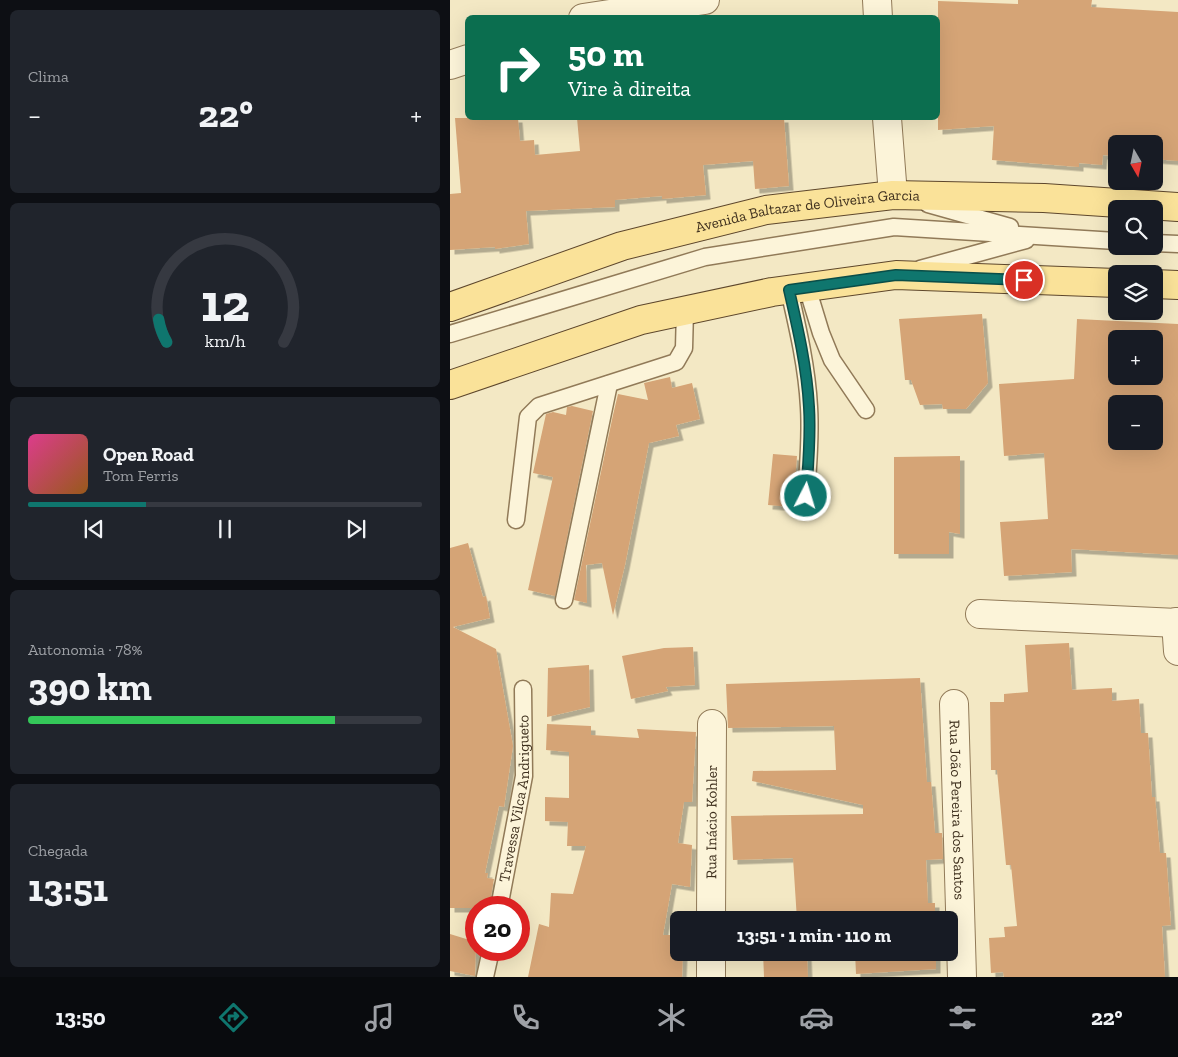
<!DOCTYPE html>
<html lang="pt">
<head>
<meta charset="utf-8">
<style>
  body { margin:0; font-family:"Zilla Slab",serif; background:#20242c; color:#f1f3f6; height:100vh; display:flex; flex-direction:column; font-size:19px; white-space:nowrap }
  * { box-sizing:border-box; margin:0 }
  p { font-size:16px; color:#9ea1a6 }
  .icon { flex:none; width:28px; height:28px; fill:none; stroke:currentColor; stroke-width:2; stroke-linecap:round; stroke-linejoin:round }
  .map { position:relative; flex:1; overflow:hidden }
  .side { display:flex; flex-direction:column; gap:10px; padding:10px; background:#0d0f14; width:450px }
  .side>* { flex:none }
  .hud { position:absolute; left:15px; top:15px; width:475px; height:105px; border-radius:8px; box-shadow:0 5px 20px #0002; background:#0b6e4f; color:#fff; overflow:hidden }
  .needle { width:32px; rotate:171deg }
  .fabs { position:absolute; left:658px; top:135px; display:grid; gap:10px }
  .fabs a { display:grid; place-items:center; width:55px; height:55px; border-radius:8px; background:#171b24; box-shadow:0 5px 20px #0002; font-size:25px }
  .speed { position:absolute; left:15px; top:896px; display:flex; gap:10px; font-size:25px; font-weight:700; text-align:center }
  .speed>* { display:grid; place-content:center; width:65px; height:65px; border-radius:50%; background:#171b24; box-shadow:0 5px 20px #0002; line-height:1 }
  .speed .limit { border:8px solid #d22; background:#fff; color:#111 }
  .pin { position:absolute; display:grid; place-items:center; width:42px; height:42px; color:#fff; margin:-21px; border:2px solid #fff; border-radius:50%; box-shadow:0 1px 5px #0007 }
  .me { position:absolute; width:55px; margin:-28px; rotate:5deg; stroke-linejoin:round; filter:drop-shadow(0 0 4px #0008) }
  .turn { display:flex; align-items:center; gap:18px; height:105px; padding:0 20px; font-size:22px }
  .turn .icon { width:65px; height:65px; stroke-width:2.5 }
  .turn b { display:block; font-size:35px; line-height:42px }
  .big { font-size:38px; font-weight:700; line-height:1.1 }
  .side .tile { flex:1; display:flex; flex-direction:column; justify-content:center; gap:8px; min-width:0; padding:0 18px; border-radius:8px; background:#20242c }
  .side .dial { align-items:center; gap:0 }
  .dial svg { height:130px; overflow:visible; fill:none; stroke:#363941; stroke-width:7; stroke-linecap:round; text-anchor:middle }
  .dial text { fill:#f1f3f6; stroke:none }
  .song { display:flex; align-items:center; gap:15px }
  .cover { width:60px; height:60px; border-radius:8px; background:linear-gradient(135deg,hsl(330 70% 55%),hsl(30 70% 35%)) }
  .played { height:5px; border-radius:2px; background:linear-gradient(90deg,#0f766e 30%,#363941 30%) }
  .keys { display:flex; justify-content:space-around; direction:ltr }
  .heat { display:flex; justify-content:space-between; align-items:center; font-size:28px; direction:ltr }
  .charge { height:8px; border-radius:4px; background:linear-gradient(90deg,#34c759 78%,#363941 0) }
  .trip { position:absolute; left:220px; top:911px; width:288px; height:50px; border-radius:8px; background:#171b24; box-shadow:0 5px 20px #0002; font-weight:700; line-height:50px; text-align:center }
  .tabs { display:flex; height:80px; justify-content:space-around; align-items:center; background:#090b0e; color:#9ea1a6 }
  .tabs .icon { width:35px; height:35px }
  .tabs .active { color:#0f766e }
  .tabs b { font-size:22px; color:#f1f3f6 }
  main { display:flex; flex:1; min-height:0 }
  .map>svg:first-child { display:block }
  .building { fill:#d5a476; fill-rule:evenodd; filter:url(#shadow) }
  .lines { fill:none; stroke-linecap:round; stroke-linejoin:round }
  .service-casing { stroke:#917a58; stroke-width:19 }
  .minor-casing { stroke:#917a58; stroke-width:30 }
  .tertiary-casing { stroke:#917a58; stroke-width:30 }
  .primary-casing { stroke:#5e472c; stroke-width:30 }
  .service { stroke:#fcf4d9; stroke-width:16 }
  .minor { stroke:#fcf4d9; stroke-width:28 }
  .tertiary { stroke:#fcf4d9; stroke-width:28 }
  .primary { stroke:#fae299; stroke-width:28 }
  .route-casing { stroke:#0a4d48; stroke-width:12 }
  .route { stroke:#0f766e; stroke-width:9 }
  .labels { text-anchor:middle; dominant-baseline:central; stroke-width:5; stroke-linejoin:round; paint-order:stroke }
  .street-label { font-size:15px; fill:#3f301e; stroke:#f9f1d5 }
</style>
</head>
<body>
<main>
<section class="side">
<div class="tile"><p>Clima</p>
<div class="heat"><a>−</a><b class="big">22°</b><a>+</a></div>
</div>
<div class="tile dial"><svg viewBox="0 0 100 80">
<path d="M14 69A42 42 0 1 1 86 69"/>
<path d="M14 69A42 42 0 0 1 9 55" stroke="#0f766e"/>
<text x="50" y="56" font-size="32" font-weight="700">12</text>
<text x="50" y="72" font-size="11">km/h</text>
</svg></div>
<div class="tile">
<div class="song"><i class="cover"></i><div><b>Open Road</b><p>Tom Ferris</p></div></div>
<div class="played"></div>
<div class="keys"><svg class="icon" aria-label="previous" viewBox="0 0 24 24"><path d="M18 5L8 12l10 7zM5 5v14"/></svg><svg class="icon" aria-label="pause" viewBox="0 0 24 24"><path d="M8 5v14M16 5v14"/></svg><svg class="icon" aria-label="next" viewBox="0 0 24 24"><path d="M6 5l10 7-10 7zM19 5v14"/></svg></div>
</div>
<div class="tile"><p>Autonomia · 78%</p><b class="big">390 km</b><div class="charge"></div></div>
<div class="tile"><p>Chegada</p><b class="big">13:51</b></div>
</section>
<div class="map">
<svg width="728" height="977" viewBox="0 0 728 977">
  <defs>
    <filter id="shadow"><feDropShadow dx="4.5" dy="4.5" stdDeviation="0" flood-color="#0004"/></filter>
  </defs>
  <rect width="100%" height="100%" fill="#f3e8c4"/>
  <!-- building -->
  <path class="building" d="M568 0H642L641 7 728 12V161L704 159V144H666V156L653 155 652 165 629 163V167L542 160 544 126 488 130V1L568 4Z
    M5 118H68L70 141 84 140 85 155 130 151 127 118H334L339 186 305 189 303 161 253 165 256 195 212 199V196L165 200V207L76 211 79 244 45 249V247L0 250V194L11 193Z
    M532 314 538 383 516 409H493L492 404 470 405 461 380H455L449 319Z
    M627 319 728 324V555L621 549 622 572 554 576 550 522 598 519 594 453 554 456 549 384 624 379ZM666 339H704V376H666ZM666 404H704V441H666Z
    M220 377 222 388 242 383 250 419 226 425 229 436 199 443 175 565 163 615 152 563 136 565 137 603 124 600 163 415 168 394 198 400 194 383Z
    M122 406 143 411 105 596 78 590 103 477 83 473 96 414 103 412 116 415 117 407Z
    M323 454 347 456 343 507 318 505Z
    M510 456V534L499 532V554H444V457Z
    M18 543 33 597 36 596 40 618 3 627 46 649 63 746 54 807 49 806 35 873H38L37 878 44 879 39 908H0V548Z
    M619 643 622 690 662 688V701L689 699 691 733H698L702 797H705L710 853H716L721 925 712 926 715 977H554L553 972 541 973 539 938 555 937 554 927 567 926 561 865H556L547 770H541L540 702H554V694L578 692 575 645Z
    M243 647 245 685 216 687 218 691 181 699 172 656 214 648Z
    M139 665 140 707 97 717 98 668Z
    M470 678 477 782H481L485 833H492L493 859 476 860 478 903H485V920H347L343 858 283 860 281 816 413 814V805L302 781 303 771 386 770 384 726 278 728 276 684Z
    M97 724 141 726V735L189 738 187 729 246 732 242 802H234L228 843 242 845 240 887 222 884 213 935H223V946H229V952H233L232 977H78L89 924 99 927 101 893 123 894 136 846H117L118 822 95 821V797L119 798V752L96 750Z
    M0 934 26 942 25 976 0 971Z
    M313 952H357L358 977H314Z
    M405 952H486V969L406 974Z"/>
  <g class="lines">
    <!-- service casing -->
    <g class="service-casing">
      <g id="service">
        <path d="M478 204 560 227"/>
        <path d="M704 243 728 244"/>
        <path d="M470 269 576 240"/>
        <path d="M357 287 371 333 382 360 416 410"/>
        <path d="M339 290C348 329 357 368 359 407 361 437 358 466 356 496"/>
        <path d="M0 334 255 257 444 227 666 241"/>
        <path d="M66 520 78 417 89 406 226 362 234 348 235 310"/>
        <path d="M114 600 159 384"/>
        <path id="s1" d="M49 908 74 776 73 689"/>
        <path d="M35 977 41 950"/>
      </g>
    </g>
    <!-- minor casing -->
    <g class="minor-casing">
      <g id="minor">
        <path d="M133 18 255 0"/>
        <path d="M0 65 18 59"/>
        <path d="M530 614 728 623"/>
        <path d="M726 622 728 651"/>
        <path id="s2" d="M504 704 512 977"/>
        <path id="s3" d="M261 920 262 724"/>
        <path d="M261 977V952"/>
      </g>
    </g>
    <!-- tertiary casing -->
    <g class="tertiary-casing">
      <path id="tertiary" d="M427 0 428 18
        M437 118 443 195"/>
    </g>
    <!-- primary casing -->
    <g class="primary-casing">
      <g id="primary">
        <path d="M704 284 728 285"/>
        <path id="s4" d="M0 307 172 246 316 210 443 195 594 198 728 207"/>
        <path d="M0 385 191 320 322 292 446 275 666 283"/>
      </g>
    </g>
    <!-- service -->
    <use href="#service" class="service"/>
    <!-- minor -->
    <use href="#minor" class="minor"/>
    <!-- tertiary -->
    <use href="#tertiary" class="tertiary"/>
    <!-- primary -->
    <use href="#primary" class="primary"/>
  </g>
  <g class="lines">
    <!-- route casing -->
    <g class="route-casing">
      <path id="route" d="M356 496C358 466 361 437 359 407 357 368 348 329 339 290L446 275 574 280"/>
    </g>
    <!-- route -->
    <use href="#route" class="route"/>
  </g>
  <g class="labels">
    <!-- street labels -->
    <g class="street-label">
      <text stroke="none"><textPath href="#s4" startOffset="372">Avenida Baltazar de Oliveira Garcia</textPath></text>
      <text stroke="none"><textPath href="#s1" startOffset="111">Travessa Vilca Andrigueto</textPath></text>
      <text stroke="none"><textPath href="#s2" startOffset="106">Rua João Pereira dos Santos</textPath></text>
      <text stroke="none"><textPath href="#s3" startOffset="98">Rua Inácio Kohler</textPath></text>
    </g>
  </g>
</svg>
<div class="fabs">
<a><svg class="needle" viewBox="-14 -14 28 28"><path d="M0-13l5 13h-10z" fill="#e53935"/><path d="M0 13l5-13h-10z" fill="#9ea1a6"/></svg></a>
<a><svg class="icon" aria-label="search" viewBox="0 0 24 24"><circle cx="10" cy="10" r="6"/><path d="M15 15l6 6"/></svg></a>
<a><svg class="icon" aria-label="layers" viewBox="0 0 24 24"><path d="M12 4l9 5-9 5-9-5zM3 14l9 5 9-5"/></svg></a>
<a>+</a>
<a>−</a>
</div>
<div class="speed"><div class="limit">20</div></div>
<div class="pin" style="left:574px;top:280px;background:#d93025"><svg class="icon" aria-label="arrive" viewBox="0 0 24 24"><path d="M6 21V4h12l-3 4 3 4H6"/></svg></div>
<svg class="me" style="left:356px;top:496px" viewBox="-20 -20 40 40"><circle r="17" fill="#0f766e" stroke="#fff" stroke-width="3"/><path d="M0-11L8 9 0 5-8 9z" fill="#fff"/></svg>
<div class="trip">13:51 · 1 min · 110 m</div>
<div class="hud">
<div class="turn"><svg class="icon" aria-label="right" viewBox="0 0 24 24"><path d="M7 20v-9h11M14 6l5 5-5 5"/></svg><div><b>50 m</b>Vire à direita</div></div>
</div>
</div>
</main>
<nav class="tabs">
<b>13:50</b>
<svg class="icon active" aria-label="directions" viewBox="0 0 24 24"><path d="M12 3l9 9-9 9-9-9zM9 14v-3h6M13 9l2 2-2 2"/></svg>
<svg class="icon" aria-label="music" viewBox="0 0 24 24"><path d="M9 18V5l10-2v13"/><circle cx="6" cy="18" r="3"/><circle cx="16" cy="16" r="3"/></svg>
<svg class="icon" aria-label="phone" viewBox="0 0 24 24"><path d="M5 4h4l2 5-3 2q2 4 5 5l2-3 5 2v4C11 20 4 13 5 4z"/></svg>
<svg class="icon" aria-label="climate" viewBox="0 0 24 24"><path d="M12 3v18M4 7l16 10M4 17L20 7"/></svg>
<svg class="icon" aria-label="car" viewBox="0 0 24 24"><path d="M5 17H2v-5l4-1 3-4h7l3 4 3 1v5h-3M9 17h6M6 11h13"/><circle cx="7" cy="17" r="2"/><circle cx="17" cy="17" r="2"/></svg>
<svg class="icon" aria-label="filters" viewBox="0 0 24 24"><path d="M4 7h16M4 17h16"/><circle cx="9" cy="7" r="2"/><circle cx="15" cy="17" r="2"/></svg>
<b>22°</b>
</nav>
</body>
</html>
